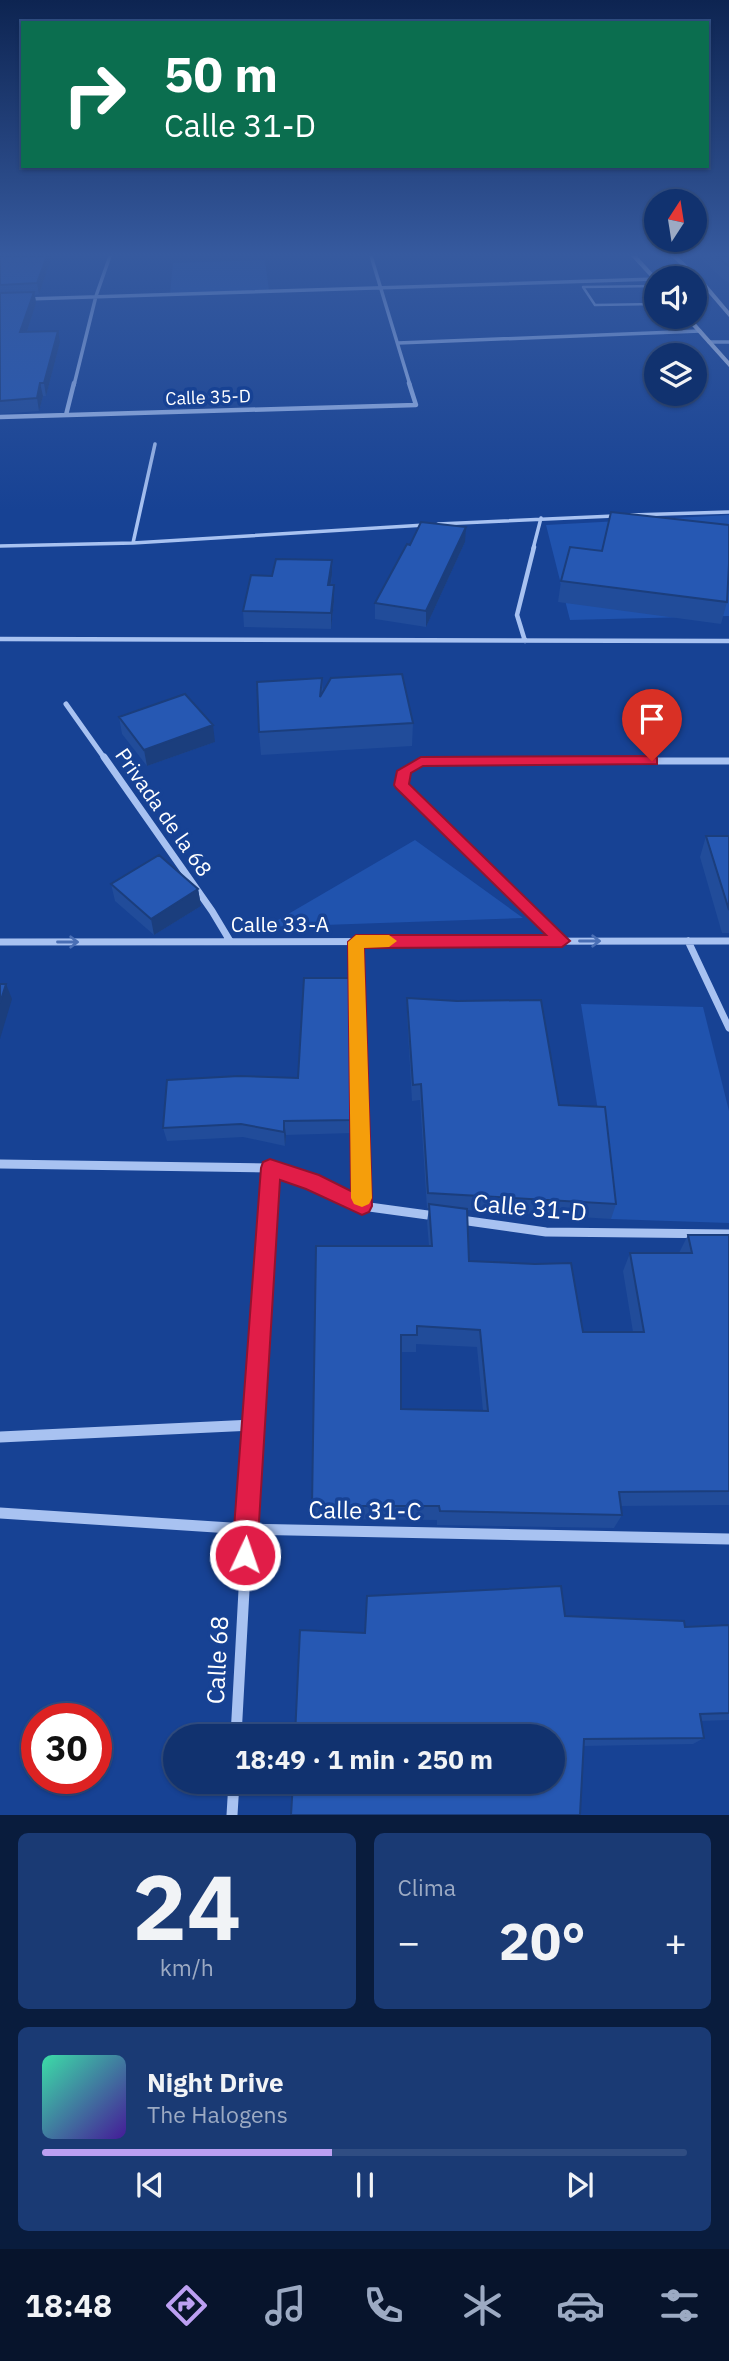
<!DOCTYPE html>
<html lang="es">
<head>
<meta charset="utf-8">
<style>
  body { margin:0; font-family:"IBM Plex Sans",sans-serif; background:#1a3a74; color:#f1f3f6; height:100vh; display:flex; flex-direction:column; font-size:26px; white-space:nowrap }
  * { box-sizing:border-box; margin:0 }
  p { font-size:23px; color:#9caac3 }
  .icon { flex:none; width:38px; height:38px; fill:none; stroke:currentColor; stroke-width:2; stroke-linecap:round; stroke-linejoin:round }
  .map { position:relative; height:1815px; overflow:hidden }
  .side { display:flex; flex-direction:column; gap:18px; padding:18px; background:#091c3d; flex:1 }
  .side>* { flex:none }
  .hud { position:absolute; left:21px; top:21px; width:688px; height:147px; border-radius:0px; box-shadow:0 2px 5px #0004,0 0 0 2px #304d82; background:#0b6e4f; color:#fff; overflow:hidden }
  .needle { width:46px; rotate:12deg }
  .buttons { position:absolute; left:644px; top:189px; display:grid; gap:14px }
  .buttons a { display:grid; place-items:center; width:63px; height:63px; border-radius:50%; background:#11326f; box-shadow:0 2px 5px #0004,0 0 0 2px #304d82; font-size:35px }
  .speed { position:absolute; left:21px; top:1703px; display:flex; gap:14px; font-size:35px; font-weight:700; text-align:center }
  .speed>* { display:grid; place-content:center; width:91px; height:91px; border-radius:50%; background:#11326f; box-shadow:0 2px 5px #0004,0 0 0 2px #304d82; line-height:1 }
  .speed .limit { border:10px solid #d22; background:#fff; color:#111 }
  .pin { position:absolute; display:grid; place-items:center; width:60px; height:60px; color:#fff; margin:-72px -30px; border-radius:50% 50% 50% 0; rotate:-45deg; box-shadow:0 0 7px #0007 }
  .pin .icon { rotate:45deg }
  .me { position:absolute; width:77px; margin:-38px; rotate:3deg; stroke-linejoin:round; filter:drop-shadow(0 0 5px #0008) }
  .turn { display:flex; align-items:center; gap:24px; height:147px; padding:0 28px; font-size:32px }
  .turn .icon { width:91px; height:91px; stroke-width:2.5 }
  .turn b { display:block; font-size:49px; line-height:60px }
  .big { font-size:52px; font-weight:700; line-height:1.1 }
  .side .card { flex:1; display:flex; flex-direction:column; justify-content:center; gap:10px; min-width:0; padding:0 24px; border-radius:10px; background:#1a3a74 }
  .side .dial { align-items:center; gap:0 }
  .dial b { font-size:91px; line-height:1 }
  .song { display:flex; align-items:center; gap:21px }
  .cover { width:84px; height:84px; border-radius:10px; background:linear-gradient(135deg,hsl(160 70% 55%),hsl(260 70% 35%)) }
  .played { height:7px; border-radius:4px; background:linear-gradient(90deg,#bca0f2 45%,#304d82 45%) }
  .keys { display:flex; justify-content:space-around; direction:ltr }
  .heat { display:flex; justify-content:space-between; align-items:center; font-size:38px; direction:ltr }
  .side .tiles { flex:1; display:grid; gap:18px; grid-template-columns:1fr 1fr }
  .card:last-child { grid-column:span 2 }
  .trip { position:absolute; left:163px; top:1724px; width:402px; height:70px; border-radius:35px; background:#11326f; box-shadow:0 2px 5px #0004,0 0 0 2px #304d82; font-weight:700; line-height:70px; text-align:center }
  .dock { display:flex; height:112px; justify-content:space-around; align-items:center; background:#07142c; color:#9caac3 }
  .dock .icon { width:49px; height:49px }
  .dock .selected { color:#bca0f2 }
  .dock b { font-size:32px; color:#f1f3f6 }
  .map>svg:first-child { display:block }
  .green { fill:#2053ae }
  .lines { fill:none; stroke-linecap:round; stroke-linejoin:round }
  .service-far2 { stroke:#a8c2f1; stroke-width:2.5 }
  .service-far1 { stroke:#a8c2f1; stroke-width:3.5 }
  .service { stroke:#a8c2f1; stroke-width:4.5 }
  .minor-far5 { stroke:#a8c2f1; stroke-width:3.5 }
  .minor-far4 { stroke:#a8c2f1; stroke-width:4.5 }
  .minor-far3 { stroke:#a8c2f1; stroke-width:5 }
  .minor-far2 { stroke:#a8c2f1; stroke-width:7 }
  .minor-far1 { stroke:#a8c2f1; stroke-width:9 }
  .minor { stroke:#a8c2f1; stroke-width:11 }
  .secondary { fill:#d7e3fb; fill-rule:evenodd }
  .wall { fill:#214c9a; fill-rule:evenodd }
  .shaded-wall { fill:#1b3e7d }
  .building { fill:#2658b3; stroke:#1b3e7d; stroke-width:2; fill-rule:evenodd }
  .oneway { stroke:#4a6fb5 }
  .route { fill:#e11d48; stroke:#92132f; stroke-width:2 }
  .slow { fill:#f59e0b }
  .labels { text-anchor:middle; dominant-baseline:central; stroke-width:7; stroke-linejoin:round; paint-order:stroke }
  .far-street-label { font-size:18px; fill:#fff; stroke:#174294 }
  .street-label { font-size:21px; fill:#fff; stroke:#174294 }
  .near-street-label { font-size:24px; fill:#fff; stroke:#174294 }
</style>
</head>
<body>
<div class="map">
<svg width="729" height="1815" viewBox="0 0 729 1815">
  <rect width="100%" height="100%" fill="#174294"/>
  <!-- green -->
  <path class="green" d="M265 260 269 291 170 294 173 263Z
    M729 515V616L570 620 546 525Z
    M415 840 523 918 266 927Z
    M581 1004 703 1007 729 1111V1223L611 1219 600 1123Z"/>
  <g class="lines">
    <!-- service-far2 -->
    <path class="service-far2" d="M656 286 583 287 595 305 656 304"/>
    <!-- service-far1 -->
    <path class="service-far1" d="M631 515 729 512
      M438 524 614 516
      M133 543 155 444
      M0 546 133 543 425 525
      M533 549 541 518"/>
    <!-- service -->
    <path class="service" d="M0 639 729 641
      M525 641 517 615 534 547"/>
    <!-- minor-far5 -->
    <path class="minor-far5" d="M371 256 410 385
      M684 278H698
      M27 299 656 279
      M709 342H729
      M398 343 700 331
      M74 385 96 296 110 256"/>
    <!-- minor-far4 -->
    <path class="minor-far4" d="M66 415 74 383
      M0 417 416 405 409 383"/>
    <!-- minor-far3 -->
    <path class="minor-far3" d="M66 704 105 759"/>
    <!-- minor-far2 -->
    <path class="minor-far2" d="M104 757 212 911 230 941
      M356 941 358 1029
      M562 941 401 784 404 771 421 761H729
      M688 941 729 1028
      M0 942 729 941"/>
    <!-- minor-far1 -->
    <path class="minor-far1" d="M358 1027 362 1206
      M0 1164 270 1168 311 1181 362 1206 435 1216
      M461 1220 546 1232 729 1234
      M256 1374 270 1168"/>
    <!-- minor -->
    <path class="minor" d="M0 1437 253 1425
      M0 1513 246 1529 729 1539
      M236 1736 256 1372
      M232 1815 234 1782"/>
    <!-- secondary -->
    <path class="secondary" d="M631 256H637L657 278 656 283Z
      M671 256H677L702 279 729 311V317L698 281Z
      M684 317H690L729 361V367Z"/>
  </g>
  <!-- wall -->
  <path class="wall" d="M0 256H52L39 294 35 295 36 303 27 332 60 342 46 396H43L39 411 0 414Z
    M698 256H729V283L723 279Z
    M465 542 426 627 375 619V603Z
    M332 560V575L331 585H334V601L331 629 244 627 243 611 272 576Z
    M561 581 727 602 721 624 558 602Z
    M322 678 323 692 413 723 412 746 261 755 259 732Z
    M119 717 215 742 147 766 122 734Z
    M706 836H729V933H722L700 857Z
    M111 884 198 889 201 906 154 935 115 901Z
    M351 978 353 1133 286 1135 285 1146 243 1137 167 1141 163 1128 298 1078Z
    M407 998 559 1105 616 1204 611 1219 467 1210 469 1261 583 1332H633L623 1271 630 1253H679L688 1235H729V1505L621 1506 622 1515 614 1528 437 1525V1520L313 1519 312 1506 429 1246 427 1222 429 1208H427L420 1100 412 1101 407 1014ZM416 1344 477 1347 483 1411 401 1409V1352H416Z
    M729 1625V1720L701 1721 704 1738 693 1744 584 1746 365 1633Z"/>
  <!-- shaded-wall -->
  <path class="shaded-wall" d="M47 256H52L39 294 37 283Z
    M34 292 36 303 23 344 20 332Z
    M58 331 60 342 46 396 44 383Z
    M40 383 43 396 39 411 37 398Z
    M466 527 465 542 426 627V611Z
    M332 560V575L328 600V585Z
    M334 585V601L331 629V613Z
    M213 725 215 742 147 766 144 750Z
    M198 889 201 906 154 935 151 919Z
    M6 984 12 999 0 1039V1003Z
    M284 1121 286 1135 285 1146 284 1132Z"/>
  <!-- building -->
  <path class="building" d="M0 256H47L37 283 0 285Z
    M717 256H729V266L726 264Z
    M34 292 20 332 58 331 44 383H40L37 398 0 401V293Z
    M611 512 729 525V564L727 602 561 581 570 547 602 551Z
    M421 522 466 527 426 611 375 603 407 544 410 545Z
    M276 559 332 560 328 585H334L331 613 243 611 251 575 272 576Z
    M402 674 413 723 259 732 257 682 322 678 320 697 331 678Z
    M185 694 213 725 144 750 119 717Z
    M706 836H729V910Z
    M159 855 198 889 151 919 111 884Z
    M304 978H351L353 1120 284 1121V1132L241 1124 163 1128 167 1080 239 1076 298 1078Z
    M0 984H6L0 1003Z
    M407 998 457 1001 541 1000 559 1105 605 1107 616 1204 428 1193 421 1084 413 1085Z
    M429 1204 467 1209 469 1261 535 1264 571 1263 583 1332H644L630 1253H692L688 1235H729V1491L619 1492 622 1515 440 1511 439 1506H312L316 1246H432ZM417 1326 480 1330 488 1411 401 1409V1335H417Z
    M561 1586 565 1616 684 1621 685 1627 729 1625V1713L700 1714 704 1738 584 1739 580 1815H291L293 1782H553V1736H295L300 1630 365 1633 367 1596Z"/>
  <!-- one-way arrows -->
  <defs><path id="oneway-shaft" d="M-6 0H5M1.5-3L5.5 0L1.5 3" fill="none" stroke-width="1.6" stroke-linecap="round" stroke-linejoin="round" transform="scale(1.75)"/></defs>
  <g class="oneway">
    <use href="#oneway-shaft" transform="translate(590 941)"/>
    <use href="#oneway-shaft" transform="translate(68 942)"/>
  </g>
  <!-- sky -->
  <linearGradient id="sky" x2="0" y2="1"><stop stop-color="#0d2451"/><stop offset="0.5" stop-color="#365a9f"/><stop offset="1" stop-color="#365a9f" stop-opacity="0"/></linearGradient>
  <rect width="729" height="510" fill="url(#sky)"/>
  <!-- route -->
  <path class="route" d="M652 756 657 758V764L423 766 411 773 409 784 570 941 562 947 364 948 372 1206 369 1212 362 1215 306 1189 280 1180 257 1555 254 1564 245 1567 236 1564 232 1555 261 1168 263 1162 270 1159 319 1175 351 1191 348 942 356 935H546L396 788 394 785 397 771 421 757Z"/>
  <!-- slow -->
  <path class="slow" d="M356 935H389L397 941 389 947 364 948 372 1198 369 1204 362 1207 354 1204 351 1198 348 942Z"/>
  <g class="labels">
    <!-- far-street labels -->
    <g class="far-street-label">
      <text transform="translate(208 397) rotate(-2)">Calle 35-D</text>
    </g>
    <!-- street labels -->
    <g class="street-label">
      <text transform="translate(164 812) rotate(55)">Privada de la 68</text>
      <text x="280" y="924">Calle 33-A</text>
    </g>
    <!-- near-street labels -->
    <g class="near-street-label">
      <text transform="translate(530 1207) rotate(5)">Calle 31-D</text>
      <text transform="translate(365 1510) rotate(1)">Calle 31-C</text>
      <text transform="translate(217 1660) rotate(-87)">Calle 68</text>
    </g>
  </g>
</svg>
<div class="buttons">
<a><svg class="needle" viewBox="-14 -14 28 28"><path d="M0-13l5 13h-10z" fill="#e53935"/><path d="M0 13l5-13h-10z" fill="#9caac3"/></svg></a>
<a><svg class="icon" aria-label="sound" viewBox="0 0 24 24"><path d="M4 9h4l5-4v14l-5-4H4zM17 9q2 3 0 6"/></svg></a>
<a><svg class="icon" aria-label="layers" viewBox="0 0 24 24"><path d="M12 4l9 5-9 5-9-5zM3 14l9 5 9-5"/></svg></a>
</div>
<div class="speed"><div class="limit">30</div></div>
<div class="pin" style="left:652px;top:761px;background:#d93025"><svg class="icon" aria-label="arrive" viewBox="0 0 24 24"><path d="M6 21V4h12l-3 4 3 4H6"/></svg></div>
<svg class="me" style="left:245px;top:1555px" viewBox="-20 -20 40 40"><circle r="17" fill="#e11d48" stroke="#fff" stroke-width="3"/><path d="M0-11L8 9 0 5-8 9z" fill="#fff"/></svg>
<div class="trip">18:49 · 1 min · 250 m</div>
<div class="hud">
<div class="turn"><svg class="icon" aria-label="right" viewBox="0 0 24 24"><path d="M7 20v-9h11M14 6l5 5-5 5"/></svg><div><b>50 m</b>Calle 31-D</div></div>
</div>
</div>
<section class="side">
<div class="tiles">
<div class="card dial"><b>24</b><p>km/h</p></div>
<div class="card"><p>Clima</p>
<div class="heat"><a>−</a><b class="big">20°</b><a>+</a></div>
</div>
<div class="card">
<div class="song"><i class="cover"></i><div><b>Night Drive</b><p>The Halogens</p></div></div>
<div class="played"></div>
<div class="keys"><svg class="icon" aria-label="previous" viewBox="0 0 24 24"><path d="M18 5L8 12l10 7zM5 5v14"/></svg><svg class="icon" aria-label="pause" viewBox="0 0 24 24"><path d="M8 5v14M16 5v14"/></svg><svg class="icon" aria-label="next" viewBox="0 0 24 24"><path d="M6 5l10 7-10 7zM19 5v14"/></svg></div>
</div>
</div>
</section>
<nav class="dock">
<b>18:48</b>
<svg class="icon selected" aria-label="directions" viewBox="0 0 24 24"><path d="M12 3l9 9-9 9-9-9zM9 14v-3h6M13 9l2 2-2 2"/></svg>
<svg class="icon" aria-label="music" viewBox="0 0 24 24"><path d="M9 18V5l10-2v13"/><circle cx="6" cy="18" r="3"/><circle cx="16" cy="16" r="3"/></svg>
<svg class="icon" aria-label="phone" viewBox="0 0 24 24"><path d="M5 4h4l2 5-3 2q2 4 5 5l2-3 5 2v4C11 20 4 13 5 4z"/></svg>
<svg class="icon" aria-label="climate" viewBox="0 0 24 24"><path d="M12 3v18M4 7l16 10M4 17L20 7"/></svg>
<svg class="icon" aria-label="car" viewBox="0 0 24 24"><path d="M5 17H2v-5l4-1 3-4h7l3 4 3 1v5h-3M9 17h6M6 11h13"/><circle cx="7" cy="17" r="2"/><circle cx="17" cy="17" r="2"/></svg>
<svg class="icon" aria-label="filters" viewBox="0 0 24 24"><path d="M4 7h16M4 17h16"/><circle cx="9" cy="7" r="2"/><circle cx="15" cy="17" r="2"/></svg>
</nav>
</body>
</html>
